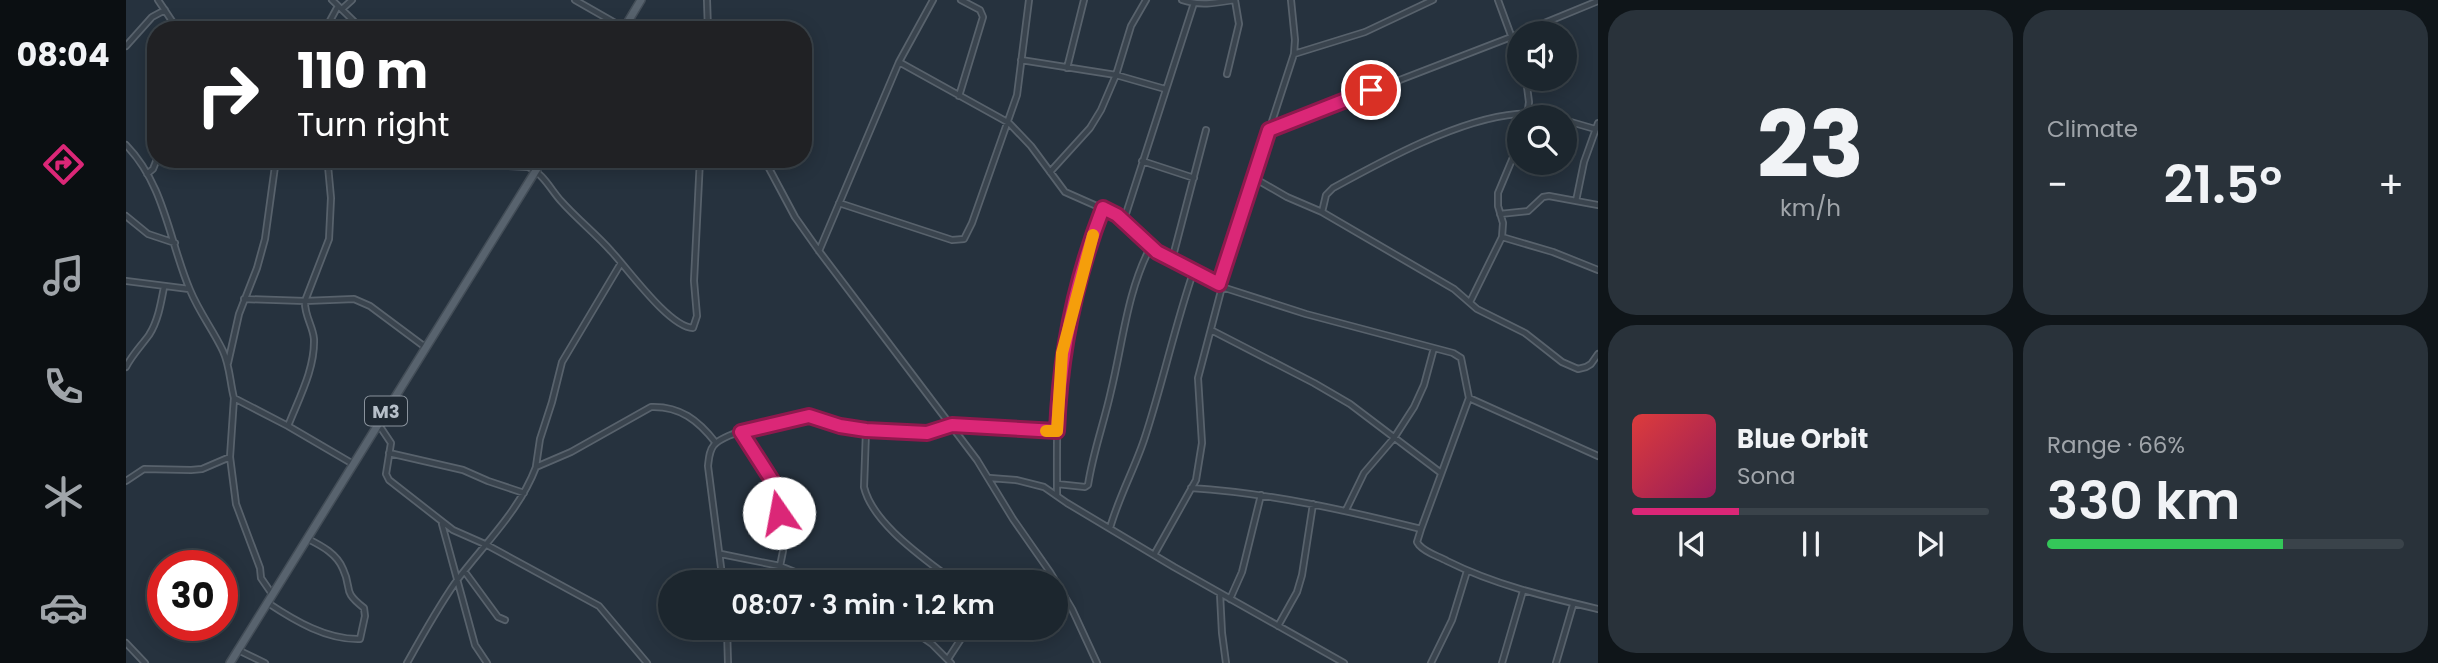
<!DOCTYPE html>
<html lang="en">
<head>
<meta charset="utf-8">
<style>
  body { margin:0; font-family:Poppins,sans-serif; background:#29323a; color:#f1f3f6; height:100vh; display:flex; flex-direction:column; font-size:26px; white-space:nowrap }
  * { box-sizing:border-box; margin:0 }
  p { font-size:23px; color:#a0a5aa }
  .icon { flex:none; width:38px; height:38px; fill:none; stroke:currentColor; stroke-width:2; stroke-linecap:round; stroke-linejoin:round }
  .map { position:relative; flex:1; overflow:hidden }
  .details { display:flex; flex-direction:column; gap:10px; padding:10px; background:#0f1519; width:840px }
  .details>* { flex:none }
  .banner { position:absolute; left:21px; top:21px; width:665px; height:147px; border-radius:28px; box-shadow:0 4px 18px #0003,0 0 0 2px #3a434a; background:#202124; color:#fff; overflow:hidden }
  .controls { position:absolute; left:1381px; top:21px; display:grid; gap:14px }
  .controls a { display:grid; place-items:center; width:70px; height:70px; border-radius:50%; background:#1c262e; box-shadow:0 4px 18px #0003,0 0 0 2px #3a434a; font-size:35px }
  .speed { position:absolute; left:21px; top:550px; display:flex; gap:14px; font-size:35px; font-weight:700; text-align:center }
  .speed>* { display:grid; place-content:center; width:91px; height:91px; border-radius:50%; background:#1c262e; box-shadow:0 4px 18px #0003,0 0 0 2px #3a434a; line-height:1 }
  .speed .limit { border:10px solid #d22; background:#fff; color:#111 }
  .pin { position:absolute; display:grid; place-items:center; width:60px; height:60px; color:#fff; margin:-30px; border:4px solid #fff; border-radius:50%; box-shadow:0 2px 7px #0007 }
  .me { position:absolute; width:77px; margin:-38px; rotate:348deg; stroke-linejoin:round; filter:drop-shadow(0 0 5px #0008) }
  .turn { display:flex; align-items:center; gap:24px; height:147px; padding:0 35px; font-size:32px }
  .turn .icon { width:91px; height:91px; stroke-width:2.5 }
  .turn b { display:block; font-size:49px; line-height:60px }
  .big { font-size:52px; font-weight:600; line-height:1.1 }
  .details .card { flex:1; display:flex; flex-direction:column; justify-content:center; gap:10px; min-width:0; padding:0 24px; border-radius:28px; background:#29323a }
  .details .dial { align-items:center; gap:0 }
  .dial b { font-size:91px; line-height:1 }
  .song { display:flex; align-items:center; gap:21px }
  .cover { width:84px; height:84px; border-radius:10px; background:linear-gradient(135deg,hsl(0 70% 55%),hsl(330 70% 35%)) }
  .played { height:7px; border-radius:4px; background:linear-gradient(90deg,#db2777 30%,#3a434a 30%) }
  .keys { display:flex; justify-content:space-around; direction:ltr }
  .heat { display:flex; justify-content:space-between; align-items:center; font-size:38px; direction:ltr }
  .charge { height:10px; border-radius:5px; background:linear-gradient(90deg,#34c759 66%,#3a434a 0) }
  .details .tiles { flex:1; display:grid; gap:10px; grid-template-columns:repeat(2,1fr) }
  .trip { position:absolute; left:532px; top:570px; width:410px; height:70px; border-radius:35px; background:#1c262e; box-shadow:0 4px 18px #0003,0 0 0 2px #3a434a; font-weight:600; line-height:70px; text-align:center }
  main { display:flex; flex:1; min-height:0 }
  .tabs { display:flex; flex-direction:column; width:126px; justify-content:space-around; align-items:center; background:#0b0f12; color:#a0a5aa }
  .tabs .icon { width:49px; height:49px }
  .tabs .selected { color:#db2777 }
  .tabs b { font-size:32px; color:#f1f3f6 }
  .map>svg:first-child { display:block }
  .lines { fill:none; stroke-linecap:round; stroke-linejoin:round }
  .street-casing { stroke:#58626c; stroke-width:8 }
  .primary-casing { stroke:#434d57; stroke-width:10 }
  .street { stroke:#3a444e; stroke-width:4.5 }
  .primary { stroke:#58636e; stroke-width:7 }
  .route-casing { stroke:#8e194d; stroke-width:18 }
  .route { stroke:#db2777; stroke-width:12 }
  .slow { stroke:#f59e0b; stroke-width:12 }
  .labels { text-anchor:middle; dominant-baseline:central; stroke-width:7; stroke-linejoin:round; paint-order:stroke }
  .shield { fill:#1f2933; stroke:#89929c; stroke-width:2 }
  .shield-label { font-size:18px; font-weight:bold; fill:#b6bfc9 }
</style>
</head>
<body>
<main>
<nav class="tabs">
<b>08:04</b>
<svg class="icon selected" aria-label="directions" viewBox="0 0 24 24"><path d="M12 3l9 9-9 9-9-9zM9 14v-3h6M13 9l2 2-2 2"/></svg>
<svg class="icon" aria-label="music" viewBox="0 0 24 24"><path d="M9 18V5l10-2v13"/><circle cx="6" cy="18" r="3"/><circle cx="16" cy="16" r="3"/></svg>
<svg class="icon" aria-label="phone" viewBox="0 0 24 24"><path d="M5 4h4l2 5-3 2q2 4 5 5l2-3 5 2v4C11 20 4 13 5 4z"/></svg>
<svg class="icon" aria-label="climate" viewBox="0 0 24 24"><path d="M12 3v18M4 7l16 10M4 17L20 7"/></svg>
<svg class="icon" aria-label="car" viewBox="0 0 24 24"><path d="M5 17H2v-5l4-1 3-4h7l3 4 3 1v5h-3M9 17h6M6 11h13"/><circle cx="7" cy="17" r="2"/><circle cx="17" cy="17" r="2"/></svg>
</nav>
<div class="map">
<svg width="1472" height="663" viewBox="0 0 1472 663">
  <rect width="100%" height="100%" fill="#26323e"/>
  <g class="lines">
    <!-- street casing -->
    <g class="street-casing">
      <path id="street" d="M32 0 52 30
        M206 0 237 30
        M449 0 498 28
        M581 0 582 30
        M1056 0C1073 6 1090 3 1108 0
        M1372 0 1393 57
        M216 9 226 0
        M199 30 212 6
        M1394 33 1472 1
        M0 46 26 17 39 10
        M1168 54 1239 32 1307 0
        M895 60 990 75 1039 89
        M773 62 883 123 905 146 939 192 991 215 1040 257 1096 287 1180 314 1327 353 1335 358 1343 398 1295 529 1291 542 1293 545C1300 553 1312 556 1321 561 1369 585 1421 597 1472 609
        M941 68 958 0
        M1101 74 1113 24 1109 0
        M1400 79 1403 102 1401 117
        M833 96 857 17 854 10 835 0
        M1438 120 1469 129
        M1144 130 1393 34
        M0 145C39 185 43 241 64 290 73 312 87 330 97 351 104 366 104 383 108 398L162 426 227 464
        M164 159 182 164 202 166 327 163 402 167C417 173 425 190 435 201 451 219 470 234 485 251 502 269 543 327 567 328L571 316 568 281 574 159
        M638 159 669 217 693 251 851 460 887 519 924 572 946 609 971 663
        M1016 161 1068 178
        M924 172 964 128 975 110 990 75 1005 26 1020 0
        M21 174 27 169 31 159
        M1128 178 1161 197 1196 212 1328 289 1351 309 1399 333 1436 362 1452 369 1460 367 1465 364 1472 354
        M1450 201 1458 162 1472 123
        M713 203 826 240 838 239 846 223 891 95 903 0
        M1196 212 1200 195 1207 188C1258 160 1333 119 1391 114 1402 113 1412 115 1423 117
        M1374 214 1402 211 1417 197 1423 196 1472 205
        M0 216 22 234 49 243
        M998 220 1068 3
        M1376 237 1427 252 1472 270
        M693 251 773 62 807 0
        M1046 260 1080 130
        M0 281 63 289
        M1093 284 1168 54 1169 40 1165 0
        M118 299 179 301 228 299 244 306 299 347
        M1344 302 1376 237 1377 223 1372 206V193L1393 143
        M1085 330 1188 383 1224 404 1315 473
        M102 363 113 314 131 268 139 239 150 159
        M0 367C6 355 15 346 23 335 32 321 35 303 38 287
        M108 398 104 457 110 504 134 568 135 578 146 594
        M1343 398 1472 456
        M253 425 265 443 260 474 263 480 327 530 361 545 473 606 521 663
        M162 426C173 398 189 369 188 339 187 326 178 315 179 301L203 239 205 198 202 166
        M740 431 738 487C747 525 801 560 830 583
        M615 432 649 485 657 551 654 566
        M263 453 337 470 362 481 398 493
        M410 466 414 439 426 402 436 362 495 263
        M864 478 890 480 918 487 941 503 1048 567 1218 663
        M0 481 18 469 65 470 76 469 104 457
        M931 484 959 487 962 485C967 452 978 423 985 391 997 342 1001 291 1025 246
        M1065 488C1143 493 1219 510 1295 529
        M931 495C931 448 930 401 936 354 943 305 959 254 977 208
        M1220 510 1238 473 1268 438 1288 407 1298 385 1308 348
        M316 524 349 645 361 663
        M984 528C993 496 1009 468 1019 437 1037 382 1049 325 1068 270
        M595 554 654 566 696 583
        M1028 555 1070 480 1076 443 1072 378 1096 287
        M339 572 372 617 379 620
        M597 583 582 466C583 458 583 451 588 445 602 429 661 422 683 416H690L714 426 740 431 801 433 826 425 931 431
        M1094 594 1096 633 1100 663
        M1104 599 1116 572 1135 495
        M142 603C169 621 201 640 234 639L239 616 238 608C215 590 227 590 217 569 211 554 196 546 182 539
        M1152 626 1171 592 1176 575 1187 504
        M601 628 602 663
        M783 628 806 644 825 663
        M0 643 19 663
        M112 650 139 663
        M822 659 842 628
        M281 663C296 636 311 609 329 583 357 545 393 512 410 467L445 452 525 407C554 406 572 420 590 443
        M1305 663 1326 620 1341 571
        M1376 663 1397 591
        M1430 663 1447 605"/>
    </g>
    <!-- primary casing -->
    <g class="primary-casing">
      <path id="primary" d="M497 30 515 0
        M104 663 417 159"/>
    </g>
    <!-- street -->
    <use href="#street" class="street"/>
    <!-- primary -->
    <use href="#primary" class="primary"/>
  </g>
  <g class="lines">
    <!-- route casing -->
    <g class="route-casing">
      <path id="route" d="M653 513 649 485 615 432 683 416 714 426 740 430 801 433 826 425 931 431C934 355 949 280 977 208L991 215 1031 252 1093 284 1143 130 1245 90"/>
    </g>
    <!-- route -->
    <use href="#route" class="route"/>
    <!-- slow -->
    <path class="slow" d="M920 431H931L936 353 967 235"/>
  </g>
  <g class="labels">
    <!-- shield labels -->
    <rect class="shield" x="239" y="396.5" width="42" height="29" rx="5"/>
    <g class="shield-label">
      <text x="260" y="411">M3</text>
    </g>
  </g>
</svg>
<div class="controls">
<a><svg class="icon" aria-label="sound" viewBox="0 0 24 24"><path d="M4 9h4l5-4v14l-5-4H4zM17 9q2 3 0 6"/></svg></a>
<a><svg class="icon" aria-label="search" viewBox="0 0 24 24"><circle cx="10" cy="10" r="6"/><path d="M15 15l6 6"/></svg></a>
</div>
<div class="speed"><div class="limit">30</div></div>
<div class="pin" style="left:1245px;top:90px;background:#d93025"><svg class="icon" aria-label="arrive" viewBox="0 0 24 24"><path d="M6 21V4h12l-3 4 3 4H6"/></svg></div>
<svg class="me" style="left:653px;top:513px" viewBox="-20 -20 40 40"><circle r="19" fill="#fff"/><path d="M0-13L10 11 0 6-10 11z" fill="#db2777"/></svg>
<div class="trip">08:07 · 3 min · 1.2 km</div>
<div class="banner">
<div class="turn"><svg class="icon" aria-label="right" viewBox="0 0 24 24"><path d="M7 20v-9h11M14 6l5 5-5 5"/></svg><div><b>110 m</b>Turn right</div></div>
</div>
</div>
<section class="details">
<div class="tiles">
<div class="card dial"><b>23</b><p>km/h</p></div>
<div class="card"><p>Climate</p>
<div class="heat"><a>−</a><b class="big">21.5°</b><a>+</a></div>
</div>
<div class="card">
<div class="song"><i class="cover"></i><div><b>Blue Orbit</b><p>Sona</p></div></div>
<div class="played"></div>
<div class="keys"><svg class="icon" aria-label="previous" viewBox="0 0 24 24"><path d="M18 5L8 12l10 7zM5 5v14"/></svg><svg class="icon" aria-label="pause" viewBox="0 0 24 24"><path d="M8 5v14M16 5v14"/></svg><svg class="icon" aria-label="next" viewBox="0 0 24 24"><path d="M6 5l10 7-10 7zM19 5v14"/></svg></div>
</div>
<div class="card"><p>Range · 66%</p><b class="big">330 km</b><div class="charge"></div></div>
</div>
</section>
</main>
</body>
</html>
